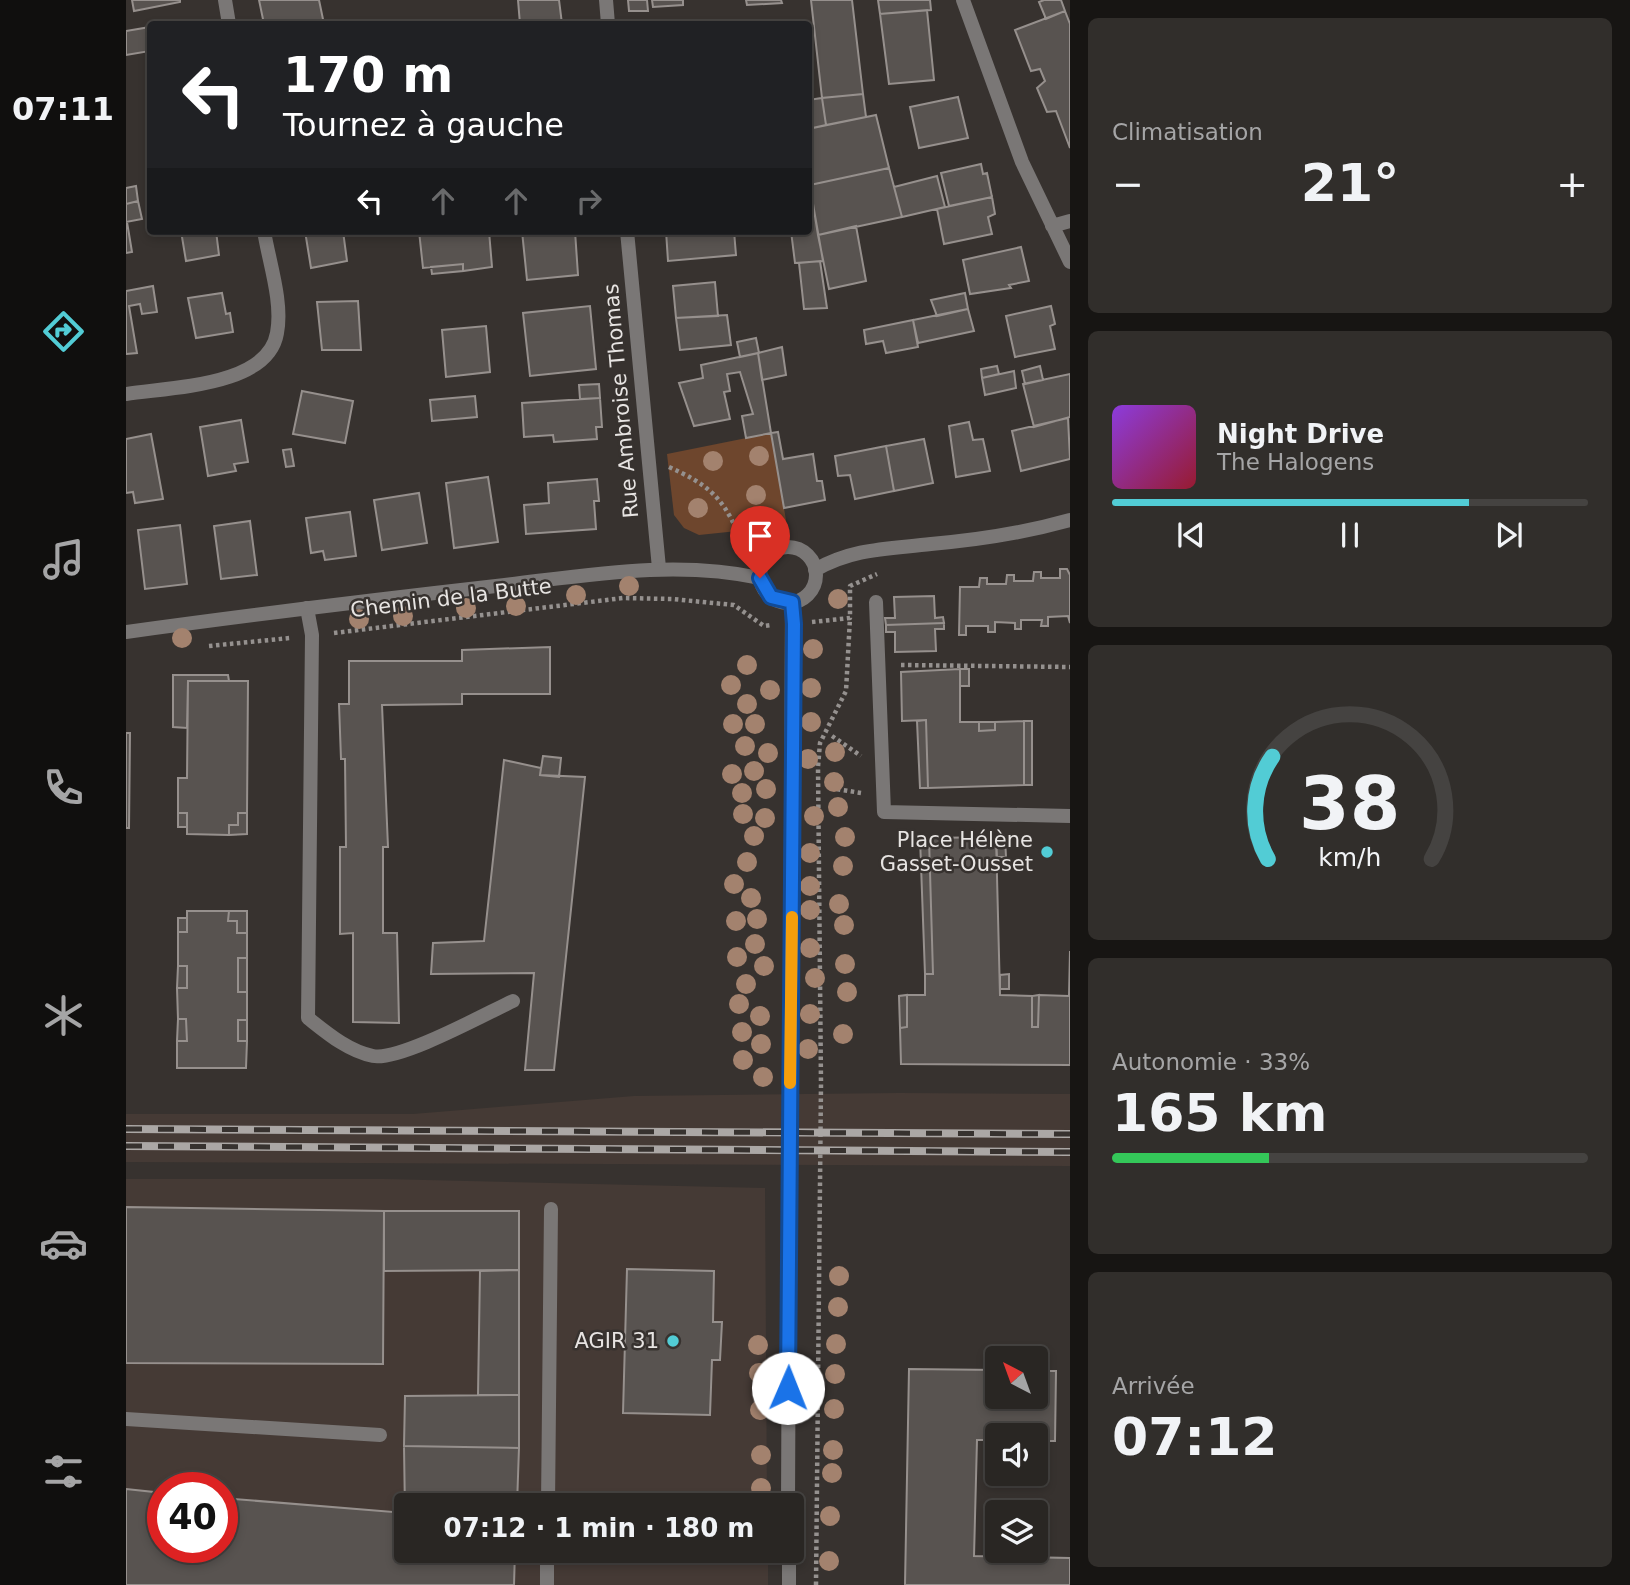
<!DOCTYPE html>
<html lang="fr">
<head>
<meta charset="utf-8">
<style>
  body { margin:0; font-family:"DejaVu Sans",sans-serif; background:#312e2b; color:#f1f3f6; height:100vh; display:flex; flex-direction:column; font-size:26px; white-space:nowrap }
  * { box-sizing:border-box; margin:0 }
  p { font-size:23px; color:#a5a5a6 }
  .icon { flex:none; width:38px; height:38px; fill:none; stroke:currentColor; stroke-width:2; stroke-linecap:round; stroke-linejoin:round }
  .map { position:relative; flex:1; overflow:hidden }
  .drawer { display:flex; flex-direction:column; gap:18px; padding:18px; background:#171513; width:560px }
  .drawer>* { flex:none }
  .banner { position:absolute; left:21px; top:21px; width:665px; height:214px; border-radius:7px; box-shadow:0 4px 10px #0003,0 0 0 2px #454341; background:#202124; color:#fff; overflow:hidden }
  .needle { width:46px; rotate:319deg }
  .fabs { position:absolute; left:859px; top:1346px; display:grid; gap:14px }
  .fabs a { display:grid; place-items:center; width:63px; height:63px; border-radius:7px; background:#292623; box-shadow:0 4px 10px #0003,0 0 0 2px #454341; font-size:35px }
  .speed { position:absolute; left:21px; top:1472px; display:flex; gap:14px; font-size:35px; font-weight:700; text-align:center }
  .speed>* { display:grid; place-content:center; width:91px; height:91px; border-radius:50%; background:#292623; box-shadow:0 4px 10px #0003,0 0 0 2px #454341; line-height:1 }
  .speed .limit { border:10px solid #d22; background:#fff; color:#111 }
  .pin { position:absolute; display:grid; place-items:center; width:60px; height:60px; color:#fff; margin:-72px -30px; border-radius:50% 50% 50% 0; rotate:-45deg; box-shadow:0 0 7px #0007 }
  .pin .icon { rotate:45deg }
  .me { position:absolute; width:77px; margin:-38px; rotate:1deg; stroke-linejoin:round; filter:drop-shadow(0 0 5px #0008) }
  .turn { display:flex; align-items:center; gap:24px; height:147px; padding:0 21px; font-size:32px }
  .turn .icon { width:91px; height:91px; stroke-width:2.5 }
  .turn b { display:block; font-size:49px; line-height:60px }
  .lanes { display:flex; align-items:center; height:66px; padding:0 21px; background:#0003; justify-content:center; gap:35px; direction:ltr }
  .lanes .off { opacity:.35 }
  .big { font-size:52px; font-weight:800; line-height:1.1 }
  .drawer .widget { flex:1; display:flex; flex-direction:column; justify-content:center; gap:10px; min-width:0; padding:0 24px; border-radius:10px; background:#312e2b }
  .drawer .dial { align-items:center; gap:0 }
  .dial svg { height:182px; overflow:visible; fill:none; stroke:#454341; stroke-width:7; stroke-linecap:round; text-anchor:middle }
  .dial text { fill:#f1f3f6; stroke:none }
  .song { display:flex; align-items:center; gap:21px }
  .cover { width:84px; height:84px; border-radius:10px; background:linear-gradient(135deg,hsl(270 70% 55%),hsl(350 70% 35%)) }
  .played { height:7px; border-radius:4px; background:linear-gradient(90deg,#52ccd5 75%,#454341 75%) }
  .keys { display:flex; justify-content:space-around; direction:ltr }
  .heat { display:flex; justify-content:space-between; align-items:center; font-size:38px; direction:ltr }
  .charge { height:10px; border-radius:5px; background:linear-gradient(90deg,#34c759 33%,#454341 0) }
  .trip { position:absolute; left:268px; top:1493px; width:410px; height:70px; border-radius:7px; background:#292623; box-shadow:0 4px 10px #0003,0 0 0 2px #454341; font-weight:800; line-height:70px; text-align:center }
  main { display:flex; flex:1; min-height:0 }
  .tabs { display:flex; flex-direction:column; width:126px; justify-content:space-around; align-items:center; background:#100f0e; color:#a5a5a6 }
  .tabs .icon { width:49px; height:49px }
  .tabs .current { color:#52ccd5 }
  .tabs b { font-size:32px; color:#f1f3f6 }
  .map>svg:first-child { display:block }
  .built { fill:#453a35; fill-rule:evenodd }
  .green { fill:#6e462d }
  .building { fill:#585350; stroke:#96908d; stroke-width:2 }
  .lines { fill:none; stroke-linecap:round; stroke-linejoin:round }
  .path { stroke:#95918f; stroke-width:4.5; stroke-dasharray:3.5 3.5; stroke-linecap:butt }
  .service { stroke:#7a7776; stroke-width:14 }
  .pedestrian { stroke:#7a7776; stroke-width:14 }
  .minor { stroke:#7a7776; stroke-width:14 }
  .tertiary { stroke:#7a7776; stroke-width:14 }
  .rail-casing { stroke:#aba7a5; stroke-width:8 }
  .rail { stroke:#37322f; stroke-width:5; stroke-dasharray:16; stroke-linecap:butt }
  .tree { fill:#a3826e }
  .route-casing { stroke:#114b97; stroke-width:18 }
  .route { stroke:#1a73e8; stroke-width:12 }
  .slow { stroke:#f59e0b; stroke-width:12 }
  .poi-dot { fill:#52ccd5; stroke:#37322f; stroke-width:2.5 }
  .labels { text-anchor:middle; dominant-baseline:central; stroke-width:5; stroke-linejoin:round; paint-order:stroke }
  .street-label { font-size:21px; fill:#e7e4e2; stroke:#37322f }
  .poi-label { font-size:21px; fill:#e7e4e2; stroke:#37322f; text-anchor:end }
</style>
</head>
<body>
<main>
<nav class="tabs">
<b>07:11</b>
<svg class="icon current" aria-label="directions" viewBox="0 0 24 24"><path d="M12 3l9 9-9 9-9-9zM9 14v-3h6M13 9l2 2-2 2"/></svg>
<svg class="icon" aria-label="music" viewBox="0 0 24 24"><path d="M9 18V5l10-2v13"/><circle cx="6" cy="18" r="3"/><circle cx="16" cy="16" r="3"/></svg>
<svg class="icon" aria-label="phone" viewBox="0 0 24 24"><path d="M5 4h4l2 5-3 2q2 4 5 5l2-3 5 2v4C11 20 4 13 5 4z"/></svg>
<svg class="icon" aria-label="climate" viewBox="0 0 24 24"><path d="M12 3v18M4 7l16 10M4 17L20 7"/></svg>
<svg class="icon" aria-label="car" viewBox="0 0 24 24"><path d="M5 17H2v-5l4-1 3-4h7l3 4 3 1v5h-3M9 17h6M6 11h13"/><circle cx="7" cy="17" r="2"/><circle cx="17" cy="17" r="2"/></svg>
<svg class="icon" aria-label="filters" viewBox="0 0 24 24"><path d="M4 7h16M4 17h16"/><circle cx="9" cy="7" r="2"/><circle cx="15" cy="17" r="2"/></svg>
</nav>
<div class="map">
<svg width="944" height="1585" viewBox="0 0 944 1585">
  <rect width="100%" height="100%" fill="#37322f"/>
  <!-- built -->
  <path class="built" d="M773 1093 944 1094V1166L0 1162V1114H287L508 1096Z
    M0 1179H258L639 1188 641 1505H280V1550L642 1551V1585H0ZM37 1488H96V1547H37Z"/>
  <!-- green -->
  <path class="green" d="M645 433 661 526 573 535 558 528 548 515 541 454Z"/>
  <!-- building -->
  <path class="building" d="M6 0H54V2L8 11Z
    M133 0H193L198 24H138Z
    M392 0H433L436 24H394Z
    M502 0H521L522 11H503Z
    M526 0H557V5L527 7Z
    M620 0H655L656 3 621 5Z
    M685 0H726L737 94 696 98Z
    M752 0H804L805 10 754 14Z
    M918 0H935L939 11 920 19 913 2Z
    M801 10 808 80 763 84 754 14Z
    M939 11 944 24V148L930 111 921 112 911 88 919 81 914 69 905 71 889 30Z
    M24 27V51L0 55V31Z
    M737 94 740 117 700 125 696 98Z
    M832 97 842 138 793 148 784 107Z
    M696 98 700 125 682 129V100Z
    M750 115 763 168 684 185 682 129Z
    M855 164 857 174 861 173 866 197 823 206 815 173Z
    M763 168 776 217 692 235 684 185Z
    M811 176 819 207 776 217 768 187Z
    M10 186 12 201 0 204V188Z
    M866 197 869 214 862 217 866 234 818 244 811 209Z
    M12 201 16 219 0 222V204Z
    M682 204H687L697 261 669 263 665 231H682Z
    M1 222 6 252 0 253V222Z
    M730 226 740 281 703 289 692 235Z
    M55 231H90L93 255 60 261Z
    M179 231H217L221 261 185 268Z
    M293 231H363L366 267 337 271V264L297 268Z
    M396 231H449L452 275 401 280Z
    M540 231H608L610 255 542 261Z
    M895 247 903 281 883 285 885 288 844 294 837 260Z
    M694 261 701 308 678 309 673 263Z
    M337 264V271L306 274 305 267Z
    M589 282 592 316 550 318 547 286Z
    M27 286 31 312 16 314 14 304 3 306 11 353 0 354V291Z
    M96 293 100 314 104 313 107 332 70 338 62 298Z
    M839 293 842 309 811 316 805 300Z
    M232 301 235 350H196L191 302Z
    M464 306 470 369 404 376 397 313Z
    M925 306 929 324 924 326 929 349 889 357 880 316Z
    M842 309 848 331 792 343 787 320Z
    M601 315 605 345 554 350 550 318Z
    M787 320 792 347 760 353 757 341 740 344 738 330Z
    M360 326 364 372 320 377 316 330Z
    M630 338 633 353 614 357 611 342Z
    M656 347 660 375 636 380 632 353Z
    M632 353 645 433 620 438 616 416 627 414 614 372 601 374 604 391 598 392 604 419 568 426 553 383 577 378 575 365Z
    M871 366 873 374 856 378 855 369Z
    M914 366 917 380 899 384 896 371Z
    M888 371 890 388 859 395 856 378Z
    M944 374V417L908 427 897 384Z
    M473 384 474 398 454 399 453 385Z
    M176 391 227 401 219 443 167 434Z
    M349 396 351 417 306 421 304 400Z
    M474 398 476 427H470L471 439 428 442 427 435 398 437 396 403Z
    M942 418 944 459 895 471 886 431Z
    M115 420 122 462 108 464 110 471 82 476 74 427Z
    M843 422 847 440 857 439 864 471 830 477 823 426Z
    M652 432 657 459 687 454 691 481H696L699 500 658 508 645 433Z
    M25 434 37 499 9 503 7 492 0 493V439Z
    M798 439 807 483 768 491 760 446Z
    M760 446 768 491 729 499 724 475 712 476 709 456Z
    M165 449 168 466 160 467 157 450Z
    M362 477 372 542 328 548 320 483Z
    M471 479 473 501H468L470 529 400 534 398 505 423 503 422 483Z
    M293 493 301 543 256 550 248 500Z
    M224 512 230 556 199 560 197 551 185 553 180 518Z
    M124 521 131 575 95 579 88 526Z
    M54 525 61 584 19 589 12 530Z
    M934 569H941L944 575V623L942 616 922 617V626H915L916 620H895V629H889V623L869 622V632H862V626H840V635H833L834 587H853L854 578H861V584H880L881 575H888V581H907L908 572H915V578H934Z
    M808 596 809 618 817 617 818 623 760 625 759 618H769L768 597Z
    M818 623V629H809L810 651 769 652V632H760V625Z
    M424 647V694H336V704L256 705 262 847H257V933H271L273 1023 227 1022V933L214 934V847H220L219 759H215L213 704H223V661H336V650Z
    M834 669H843V686H834Z
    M834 669V722H853V731L869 730V722L898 721V785L802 788 800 720 776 721 775 672Z
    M47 675H102L103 681H62L61 728 47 727Z
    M62 681H122L121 813H112V825H103V835L61 834V813H52V778H61Z
    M800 720 802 788H794L791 721Z
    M898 721H906V785H898Z
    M853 722H869V730L853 731Z
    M0 733H4L3 828H0Z
    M417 756 435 758 433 777 414 775Z
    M378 760 415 768 414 775 459 777 428 1070H399L408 973 305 974 307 943 358 941Z
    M52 813H61V827H52Z
    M112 813H121V834L103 835V825H112Z
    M870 837H879L880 857H871Z
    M870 837 874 995 906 996V1027H912L913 995 943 996 944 951V1065L775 1064 774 1028 781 1027V995H799V974H807L803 838Z
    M794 838H803L807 974H799Z
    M61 911H103L102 921H111V933H121V958H112V992H121V1020H112V1041H121L120 1068H51V1041H61L60 1019H52L51 988H61V966H52V932H61Z
    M103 911H121V933H111V921H102Z
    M52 918H61V932H52Z
    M112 958H121V992H112Z
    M52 966H61V988H51Z
    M883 974V989H874V975Z
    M781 995V1027L774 1028 773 996Z
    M913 995 912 1027H906V996Z
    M52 1019H60L61 1041H51Z
    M112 1020H121V1041H112Z
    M0 1207 258 1211 257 1364 0 1363Z
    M258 1211H393V1270L258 1271Z
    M501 1269 588 1271 587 1322H596L594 1360H586L584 1415 497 1413Z
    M393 1270V1395H352L354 1271Z
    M783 1369 872 1370V1396H910V1371H930L929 1441H910V1435H872V1440H851L848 1556 944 1558V1585H779Z
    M393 1395V1448L278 1446 279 1396Z
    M278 1446 393 1448 391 1505H280V1550H389L388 1585H0V1489L37 1493V1547H96V1498L279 1513Z"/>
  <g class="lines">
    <!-- path -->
    <path class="path" d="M543 467C578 483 595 494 611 531
      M686 622 724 618V586L751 574
      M208 633 497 598 546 599 608 605 638 626 645 625
      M83 646 164 638
      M775 665 944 667
      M706 736 735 756
      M704 788 735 793
      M690 1585 695 1084 692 767 694 743 720 691 724 618"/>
    <!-- service -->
    <path class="service" d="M181 608 186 635 182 1018C201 1033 222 1051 247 1056 274 1061 359 1014 387 1001
      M0 1419 254 1435
      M422 1505 425 1209
      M421 1585V1550"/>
    <!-- pedestrian -->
    <path class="pedestrian" d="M750 602 758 812 944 816"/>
    <!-- minor -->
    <path class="minor" d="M99 0 103 24
      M480 0 482 24
      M837 0 896 162 944 262
      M926 226 944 221
      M501 231 533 568
      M0 394C43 387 142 387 151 333 157 302 143 262 138 231"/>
    <!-- tertiary -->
    <path class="tertiary" d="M634 575a28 28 0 1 1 56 0a28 28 0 1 1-56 0Z
      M689 570C727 548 763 549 805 544 852 540 898 533 944 520
      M0 632C123 615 246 600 370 586 458 576 547 559 634 578
      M662 1505 666 602
      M663 1550V1585"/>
    <!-- rail casing -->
    <g class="rail-casing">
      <path id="rail" d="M0 1129 944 1134
        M0 1146 944 1152"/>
    </g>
    <!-- rail -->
    <use href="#rail" class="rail"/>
  </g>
  <!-- trees -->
  <g class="tree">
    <circle cx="633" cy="456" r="10"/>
    <circle cx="587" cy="461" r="10"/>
    <circle cx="630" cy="495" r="10"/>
    <circle cx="572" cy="508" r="10"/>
    <circle cx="503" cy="586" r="10"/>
    <circle cx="450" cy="595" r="10"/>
    <circle cx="712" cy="599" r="10"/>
    <circle cx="390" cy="606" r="10"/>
    <circle cx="340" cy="608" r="10"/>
    <circle cx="277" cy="616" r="10"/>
    <circle cx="233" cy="619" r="10"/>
    <circle cx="56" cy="638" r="10"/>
    <circle cx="687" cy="649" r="10"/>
    <circle cx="621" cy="665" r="10"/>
    <circle cx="605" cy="685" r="10"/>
    <circle cx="685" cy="688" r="10"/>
    <circle cx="644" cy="690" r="10"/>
    <circle cx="621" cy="704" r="10"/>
    <circle cx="685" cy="722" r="10"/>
    <circle cx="607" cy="724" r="10"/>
    <circle cx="629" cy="724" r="10"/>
    <circle cx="619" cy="746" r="10"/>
    <circle cx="709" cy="752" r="10"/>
    <circle cx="642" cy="753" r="10"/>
    <circle cx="682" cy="759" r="10"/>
    <circle cx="628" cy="771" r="10"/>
    <circle cx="606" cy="774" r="10"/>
    <circle cx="708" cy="782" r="10"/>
    <circle cx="640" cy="789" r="10"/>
    <circle cx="616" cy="793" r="10"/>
    <circle cx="712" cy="807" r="10"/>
    <circle cx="617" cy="814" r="10"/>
    <circle cx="688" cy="816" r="10"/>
    <circle cx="639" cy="818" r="10"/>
    <circle cx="628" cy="836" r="10"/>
    <circle cx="719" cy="837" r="10"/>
    <circle cx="684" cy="853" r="10"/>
    <circle cx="621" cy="862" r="10"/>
    <circle cx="717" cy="866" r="10"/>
    <circle cx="608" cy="884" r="10"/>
    <circle cx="684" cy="886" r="10"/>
    <circle cx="625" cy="898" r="10"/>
    <circle cx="713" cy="904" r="10"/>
    <circle cx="684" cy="910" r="10"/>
    <circle cx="631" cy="919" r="10"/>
    <circle cx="610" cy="921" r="10"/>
    <circle cx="718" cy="925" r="10"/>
    <circle cx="629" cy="944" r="10"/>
    <circle cx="684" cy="948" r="10"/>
    <circle cx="611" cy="957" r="10"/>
    <circle cx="719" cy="964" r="10"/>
    <circle cx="638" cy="966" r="10"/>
    <circle cx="689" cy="978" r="10"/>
    <circle cx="620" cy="984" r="10"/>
    <circle cx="721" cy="992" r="10"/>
    <circle cx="613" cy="1004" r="10"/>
    <circle cx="684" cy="1014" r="10"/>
    <circle cx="634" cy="1016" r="10"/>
    <circle cx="616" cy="1032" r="10"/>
    <circle cx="717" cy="1034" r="10"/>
    <circle cx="635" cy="1044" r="10"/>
    <circle cx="682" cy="1049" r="10"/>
    <circle cx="617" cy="1060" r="10"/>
    <circle cx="637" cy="1077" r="10"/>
    <circle cx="713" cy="1276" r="10"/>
    <circle cx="712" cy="1307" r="10"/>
    <circle cx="710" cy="1344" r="10"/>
    <circle cx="632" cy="1345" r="10"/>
    <circle cx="633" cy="1373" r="10"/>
    <circle cx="709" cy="1374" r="10"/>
    <circle cx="708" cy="1409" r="10"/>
    <circle cx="634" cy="1410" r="10"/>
    <circle cx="707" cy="1450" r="10"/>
    <circle cx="635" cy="1455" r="10"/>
    <circle cx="706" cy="1473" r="10"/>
    <circle cx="635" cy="1488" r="10"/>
    <circle cx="704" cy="1516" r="10"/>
    <circle cx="703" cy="1561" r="10"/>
  </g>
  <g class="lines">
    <!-- route casing -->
    <g class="route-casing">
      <path id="route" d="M634 578 645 597 666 602 668 624 662 1388"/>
    </g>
    <!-- route -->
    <use href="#route" class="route"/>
    <!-- slow -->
    <path class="slow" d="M664 1083 666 917"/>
  </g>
  <!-- markers -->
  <g class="poi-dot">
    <circle cx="921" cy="852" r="7"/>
    <circle cx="547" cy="1341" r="7"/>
  </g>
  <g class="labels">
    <!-- street labels -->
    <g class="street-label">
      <text transform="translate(495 401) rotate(-95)">Rue Ambroise Thomas</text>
      <text transform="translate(325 598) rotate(-7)">Chemin de la Butte</text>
    </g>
    <!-- poi labels -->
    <g class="poi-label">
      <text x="907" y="840">Place Hélène<tspan x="907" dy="24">Gasset-Ousset</tspan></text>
      <text x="533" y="1341">AGIR 31</text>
    </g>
  </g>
</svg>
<div class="fabs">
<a><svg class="needle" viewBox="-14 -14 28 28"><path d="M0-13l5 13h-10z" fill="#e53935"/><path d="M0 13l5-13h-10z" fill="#a5a5a6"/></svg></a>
<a><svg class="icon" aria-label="sound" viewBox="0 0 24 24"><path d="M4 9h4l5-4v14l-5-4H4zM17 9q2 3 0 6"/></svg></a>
<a><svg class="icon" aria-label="layers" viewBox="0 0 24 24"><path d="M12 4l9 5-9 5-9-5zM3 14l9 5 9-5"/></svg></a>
</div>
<div class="speed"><div class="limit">40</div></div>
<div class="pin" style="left:634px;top:578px;background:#d93025"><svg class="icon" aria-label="arrive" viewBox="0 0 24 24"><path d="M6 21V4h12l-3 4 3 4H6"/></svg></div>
<svg class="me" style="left:662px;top:1388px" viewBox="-20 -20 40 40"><circle r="19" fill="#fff"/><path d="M0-13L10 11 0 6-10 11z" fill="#1a73e8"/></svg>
<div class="trip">07:12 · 1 min · 180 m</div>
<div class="banner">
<div class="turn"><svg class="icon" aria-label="left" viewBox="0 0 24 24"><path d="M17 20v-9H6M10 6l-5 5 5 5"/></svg><div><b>170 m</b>Tournez à gauche</div></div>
<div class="lanes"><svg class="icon" aria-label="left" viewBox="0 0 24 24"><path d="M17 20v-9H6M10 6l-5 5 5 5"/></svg><svg class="icon off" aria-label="ahead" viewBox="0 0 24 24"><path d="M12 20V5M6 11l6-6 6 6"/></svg><svg class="icon off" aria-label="ahead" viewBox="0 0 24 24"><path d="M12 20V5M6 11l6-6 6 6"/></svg><svg class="icon off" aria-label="right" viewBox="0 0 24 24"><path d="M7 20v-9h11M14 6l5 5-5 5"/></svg></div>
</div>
</div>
<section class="drawer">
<div class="widget"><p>Climatisation</p>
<div class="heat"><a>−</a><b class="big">21°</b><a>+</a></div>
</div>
<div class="widget">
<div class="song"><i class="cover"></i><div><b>Night Drive</b><p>The Halogens</p></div></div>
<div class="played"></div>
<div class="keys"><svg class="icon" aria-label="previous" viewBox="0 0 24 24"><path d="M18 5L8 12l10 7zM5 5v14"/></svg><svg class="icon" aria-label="pause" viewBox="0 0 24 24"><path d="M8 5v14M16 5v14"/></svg><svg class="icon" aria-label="next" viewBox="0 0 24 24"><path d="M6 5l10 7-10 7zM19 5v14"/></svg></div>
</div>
<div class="widget dial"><svg viewBox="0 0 100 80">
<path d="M14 69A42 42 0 1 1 86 69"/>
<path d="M14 69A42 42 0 0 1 16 24" stroke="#52ccd5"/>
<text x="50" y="56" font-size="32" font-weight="700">38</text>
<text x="50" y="72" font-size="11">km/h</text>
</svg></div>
<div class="widget"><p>Autonomie · 33%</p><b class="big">165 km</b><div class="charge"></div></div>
<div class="widget"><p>Arrivée</p><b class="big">07:12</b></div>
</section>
</main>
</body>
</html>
